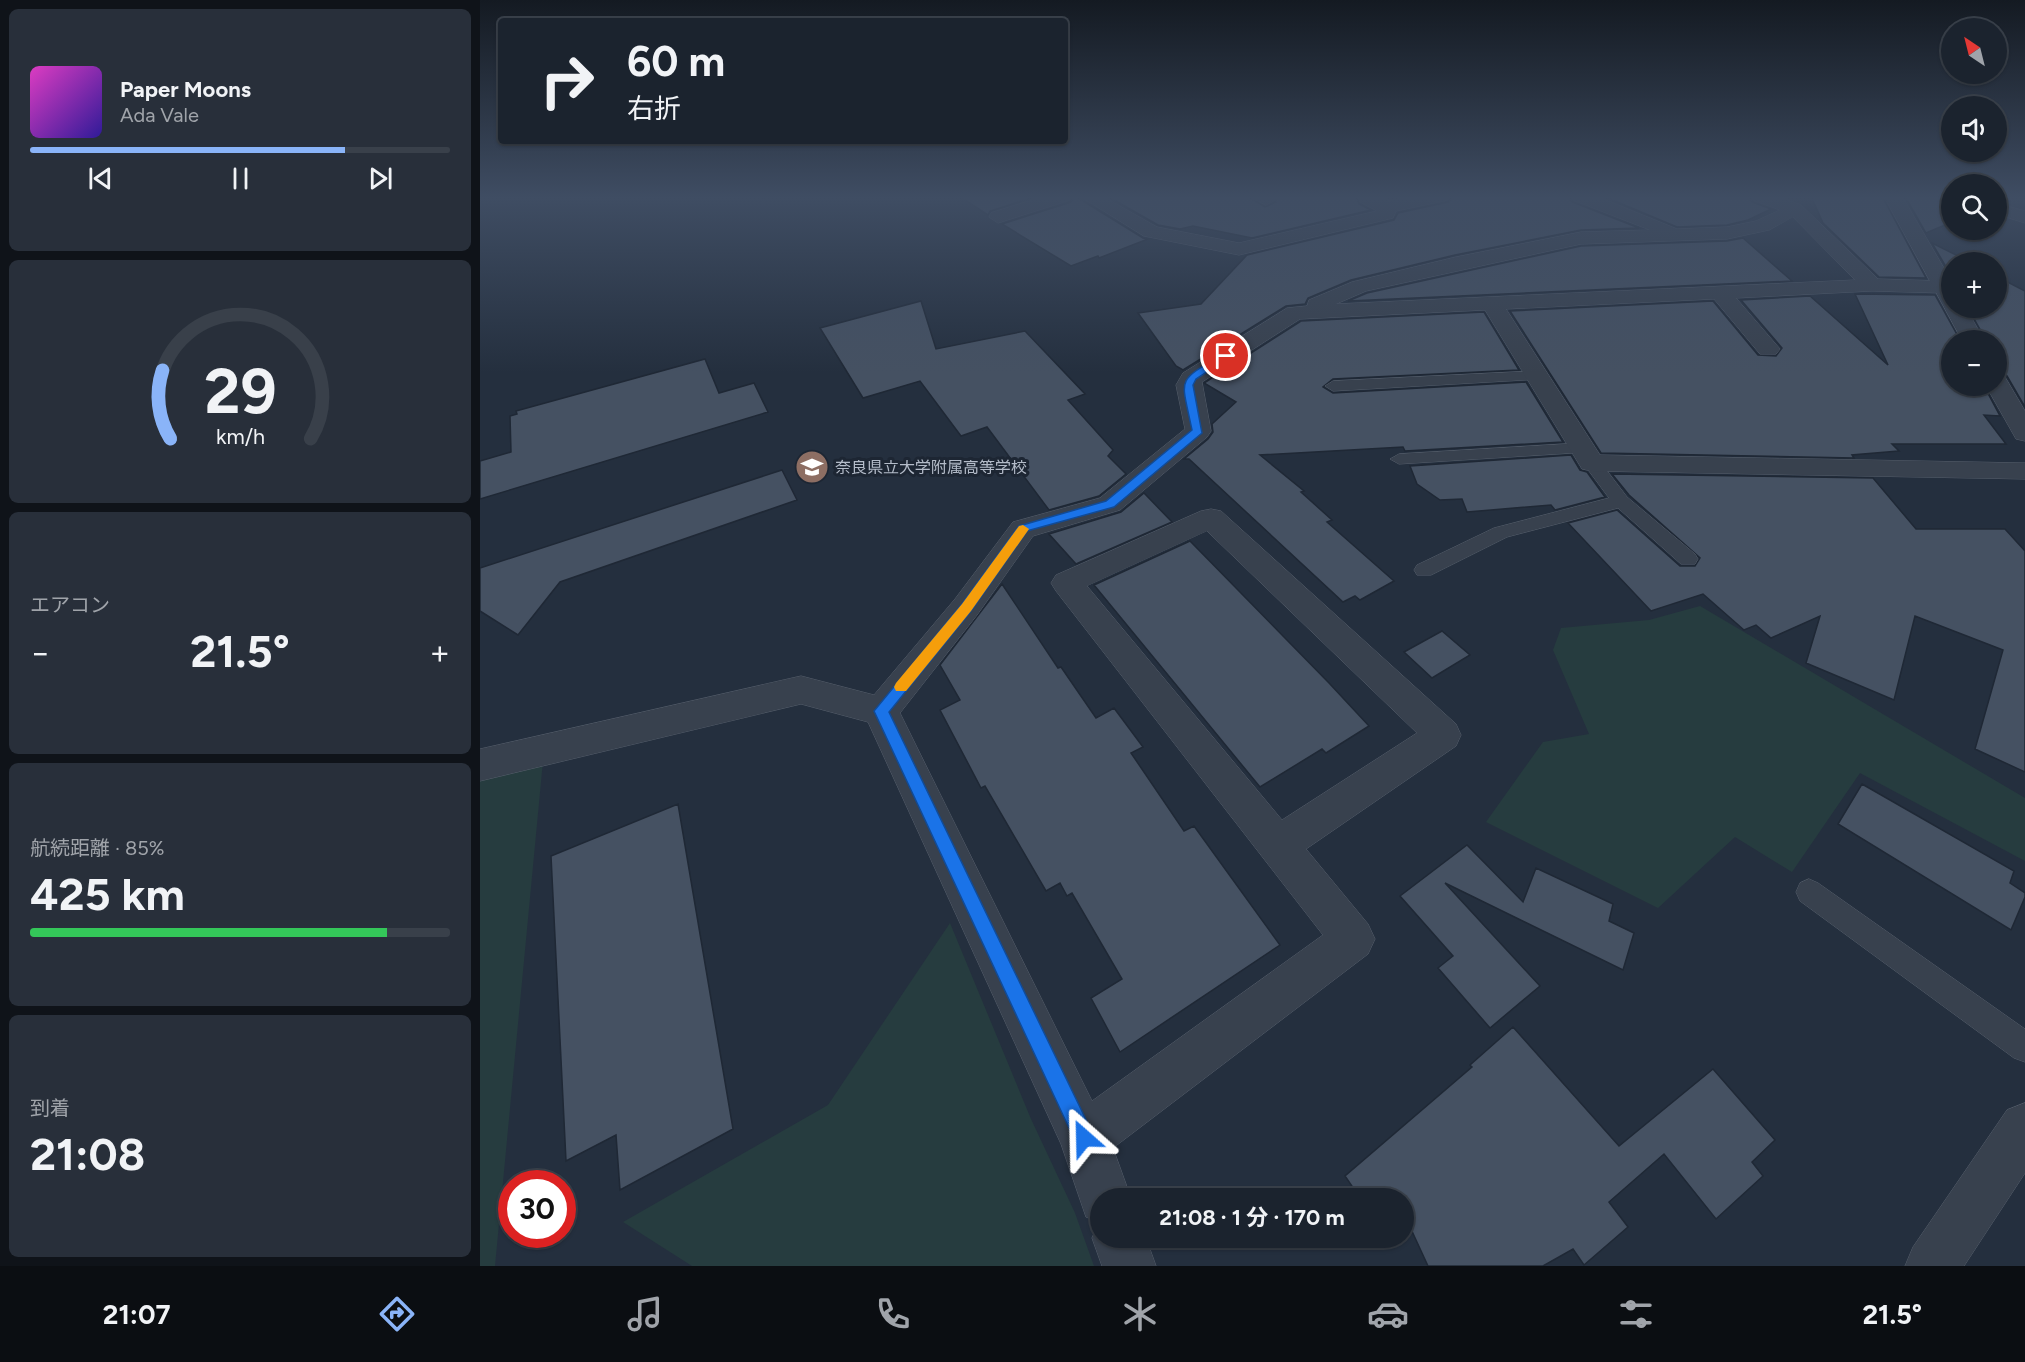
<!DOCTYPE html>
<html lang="ja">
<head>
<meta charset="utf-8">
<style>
  body { margin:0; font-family:Figtree,"Noto Sans JP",sans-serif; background:#282f3a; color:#f1f3f6; height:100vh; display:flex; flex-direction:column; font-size:22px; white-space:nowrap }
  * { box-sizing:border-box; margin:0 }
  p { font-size:20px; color:#a0a4aa }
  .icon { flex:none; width:33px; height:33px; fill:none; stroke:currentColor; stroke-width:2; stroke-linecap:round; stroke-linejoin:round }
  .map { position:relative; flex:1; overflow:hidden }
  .side { display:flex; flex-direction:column; gap:9px; padding:9px; background:#0f1319; width:480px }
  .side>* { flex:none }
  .hud { position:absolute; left:18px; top:18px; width:570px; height:126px; border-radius:6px; box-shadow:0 2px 4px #0004,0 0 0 2px #39404a; background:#1b232e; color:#f1f3f6; overflow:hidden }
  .needle { width:39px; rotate:325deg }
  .fabs { position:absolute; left:1461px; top:18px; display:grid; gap:12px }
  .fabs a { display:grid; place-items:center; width:66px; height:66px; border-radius:50%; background:#1b232e; box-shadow:0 2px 4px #0004,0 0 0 2px #39404a; font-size:30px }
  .speed { position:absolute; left:18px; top:1170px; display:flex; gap:12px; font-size:30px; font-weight:700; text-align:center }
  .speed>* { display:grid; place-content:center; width:78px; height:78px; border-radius:50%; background:#1b232e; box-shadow:0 2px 4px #0004,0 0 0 2px #39404a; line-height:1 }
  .speed .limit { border:9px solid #d22; background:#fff; color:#111 }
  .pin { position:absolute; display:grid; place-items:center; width:51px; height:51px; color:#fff; margin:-26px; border:3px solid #fff; border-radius:50%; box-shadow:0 2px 6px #0007 }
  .me { position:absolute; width:66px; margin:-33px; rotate:335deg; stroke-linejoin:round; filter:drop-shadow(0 0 4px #0008) }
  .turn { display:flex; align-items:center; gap:21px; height:126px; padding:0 30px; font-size:27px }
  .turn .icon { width:78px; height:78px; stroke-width:2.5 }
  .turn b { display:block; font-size:42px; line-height:51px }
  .big { font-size:45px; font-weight:700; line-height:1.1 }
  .side .widget { flex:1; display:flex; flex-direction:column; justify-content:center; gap:9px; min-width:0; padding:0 21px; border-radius:9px; background:#282f3a }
  .side .dial { align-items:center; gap:0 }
  .dial svg { height:156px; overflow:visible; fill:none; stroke:#39404a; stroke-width:7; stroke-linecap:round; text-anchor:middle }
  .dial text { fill:#f1f3f6; stroke:none }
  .song { display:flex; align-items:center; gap:18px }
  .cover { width:72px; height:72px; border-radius:9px; background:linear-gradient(135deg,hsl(310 70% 55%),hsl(250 70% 35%)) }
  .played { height:6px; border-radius:3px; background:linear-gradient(90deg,#8ab4f8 75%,#39404a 75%) }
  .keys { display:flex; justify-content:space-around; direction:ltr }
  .heat { display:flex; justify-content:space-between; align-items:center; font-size:33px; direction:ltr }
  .charge { height:9px; border-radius:4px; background:linear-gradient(90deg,#34c759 85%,#39404a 0) }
  .trip { position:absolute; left:610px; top:1188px; width:324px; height:60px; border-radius:30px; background:#1b232e; box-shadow:0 2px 4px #0004,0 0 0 2px #39404a; font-weight:700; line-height:60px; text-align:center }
  .tabs { display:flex; height:96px; justify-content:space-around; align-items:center; background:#0b0e12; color:#a0a4aa }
  .tabs .icon { width:42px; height:42px }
  .tabs .active { color:#8ab4f8 }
  .tabs b { font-size:27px; color:#f1f3f6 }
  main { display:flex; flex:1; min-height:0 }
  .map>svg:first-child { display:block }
  .green { fill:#263c3f }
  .building { fill:#455162; stroke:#1f2835; stroke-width:1.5 }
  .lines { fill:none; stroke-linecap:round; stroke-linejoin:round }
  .service-casing { stroke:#565f6c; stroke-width:1 }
  .minor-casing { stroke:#565f6c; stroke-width:1 }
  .tertiary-casing { stroke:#565f6c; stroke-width:1 }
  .service { fill:#38414e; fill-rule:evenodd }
  .minor { fill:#38414e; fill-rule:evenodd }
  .tertiary { fill:#38414e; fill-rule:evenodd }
  .route { fill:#1a73e8; stroke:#114b97; stroke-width:1.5 }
  .slow { fill:#f59e0b }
  .labels { text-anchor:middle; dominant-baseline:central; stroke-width:6; stroke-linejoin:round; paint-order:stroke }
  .poi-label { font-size:16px; fill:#b4bcc9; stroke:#1d2633; text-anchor:start }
</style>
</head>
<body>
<main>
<section class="side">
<div class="widget">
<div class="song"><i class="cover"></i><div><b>Paper Moons</b><p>Ada Vale</p></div></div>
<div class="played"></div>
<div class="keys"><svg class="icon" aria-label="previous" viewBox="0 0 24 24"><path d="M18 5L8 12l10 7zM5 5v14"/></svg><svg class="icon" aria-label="pause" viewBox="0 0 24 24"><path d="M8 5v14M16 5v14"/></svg><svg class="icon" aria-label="next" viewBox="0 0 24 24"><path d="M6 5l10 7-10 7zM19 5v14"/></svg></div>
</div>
<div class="widget dial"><svg viewBox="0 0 100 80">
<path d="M14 69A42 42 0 1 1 86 69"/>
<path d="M14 69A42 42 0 0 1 10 34" stroke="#8ab4f8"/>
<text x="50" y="56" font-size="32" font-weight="700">29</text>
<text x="50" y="72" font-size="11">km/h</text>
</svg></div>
<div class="widget"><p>エアコン</p>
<div class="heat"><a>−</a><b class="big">21.5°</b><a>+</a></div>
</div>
<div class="widget"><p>航続距離 · 85%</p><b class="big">425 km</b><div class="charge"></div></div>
<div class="widget"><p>到着</p><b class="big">21:08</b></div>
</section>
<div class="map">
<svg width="1545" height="1266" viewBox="0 0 1545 1266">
  <rect width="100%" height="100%" fill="#242f3e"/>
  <!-- green -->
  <path class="green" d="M1220 606 1545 798V861L1380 773 1312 872 1255 837 1178 908 1006 822 1063 742 1109 734 1073 650 1081 628 1169 620Z
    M63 761 15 1266H0V775Z
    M470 923 551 1119 595 1213 614 1266H212L143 1222 348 1105Z"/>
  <!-- building -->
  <path class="building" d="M479 196H557L510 211 508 215Z
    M595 196 663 238 668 239 619 258 618 256 591 266 522 224 591 202Z
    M627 196H767L785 207 796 202 795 196H876L879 204 891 210 772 238 713 226 700 229 678 225Z
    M973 196H1088L1092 202 1159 228 1101 230 975 255 871 280 828 298 825 304 806 306 703 370 696 366 658 313 721 304 767 255 914 220 918 213 968 202Z
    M1123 196H1268L1272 202 1291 209 1268 220 1247 225 1197 227Z
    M1331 196H1402L1446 278 1399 277 1343 223Z
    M1425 196H1472V222L1446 233Z
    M1263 238 1312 281 868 301 887 293 1101 246 1247 241Z
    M1452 243 1490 262H1472V277Z
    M1516 276 1545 291V407L1527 376 1516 373V340H1506L1488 308H1516Z
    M1375 294 1455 295 1480 340H1472V386H1504L1520 416 1504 415 1526 444H1412L1419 451 1372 455 1374 458 1121 453 1030 311 1233 301 1278 355 1296 356 1302 348 1261 300 1330 296 1408 365Z
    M441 301 456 349 545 331 605 394 588 400 633 450 628 456 646 474 619 496 569 510 507 427 481 436 440 381 383 398 340 328Z
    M1004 312 1039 370 853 379 843 387 853 393 1046 382 1083 442 925 451 923 447 780 455 824 491 821 492 852 520 847 522 914 581 880 600 875 596 863 602 709 459H704L728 439 733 432 732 424 756 402 724 383 821 321Z
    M225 359 239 393 274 383 288 412 0 499V461L31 452 30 416 37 414 36 411Z
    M1091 455 1100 470 1107 472 1125 497 1075 510 1071 505 987 512 982 499 960 500 937 484 930 466Z
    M302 470 317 500 80 582 38 635 0 611V568Z
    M1132 474 1393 478 1436 529H1525L1545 551V772L1495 749 1523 650 1435 616 1414 700 1326 663 1340 616 1291 638 1276 625 1264 630 1223 594 1171 611 1088 523 1137 510 1200 566H1215L1220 558 1149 495Z
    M664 493 692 522 596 564 569 534 641 512Z
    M710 541 849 683 889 726 846 753 842 749 780 787 614 585Z
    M522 584 578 668 581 667 616 718 634 708 663 747 651 753 704 831 714 826 800 945 640 1052 611 998 642 979 592 893 587 896 580 883 566 891 505 786 501 788 460 710 480 700 460 665Z
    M962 631 990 655 952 678 924 652Z
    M1382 784 1534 871 1530 883 1545 893V897L1531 930 1358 824Z
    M198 804 253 1129 140 1190 136 1135 86 1161 71 856Z
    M987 845 1043 902 1056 868 1133 904 1129 921 1154 933 1143 970 965 883 1060 986 1010 1028 958 968 973 956 920 896Z
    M1033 1027 1139 1146 1233 1069 1295 1140 1272 1162 1283 1176 1236 1219 1184 1154 1129 1202 1148 1227 1104 1265 1093 1249 1063 1266H948L930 1227 924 1232V1198H880L865 1176 992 1067 990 1065Z"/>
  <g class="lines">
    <!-- service casing -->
    <g class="service-casing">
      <path id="service" d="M1057 371 1065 376 1062 379 853 391 845 386 853 381Z
        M1103 443 1111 448 1109 452 919 464 910 459 919 454Z
        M1112 458 1118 459 1147 497 1215 554 1218 559 1215 564H1201L1138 508 1027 537 951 575H937L934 570 937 565 1014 528 1129 498 1103 463Z
        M1329 879 1338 883 1545 1029V1062L1534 1058 1320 901 1316 892 1320 883Z"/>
    </g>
    <!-- minor casing -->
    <g class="minor-casing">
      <path id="minor" d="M565 196H593L590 200 518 223 509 217 511 213Z
        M600 196H622L677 227 759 243 897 211 880 202 878 196H897L909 201 934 196H971L968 200 916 211 913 218 759 255 664 236Z
        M769 196H792L795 200 786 205Z
        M1090 196H1116L1197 229 1247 227 1276 221 1300 210 1273 200 1270 196H1297L1321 205 1398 279 1463 281 1472 284 1470 291 1463 293 1392 291 1256 298 1300 349 1296 354H1280L1234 299 1026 309 1120 455 1545 463V479L1112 471 1102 469 1005 310 820 319 722 382 731 431 727 437 640 510 553 536 497 615 420 713 612 1101 843 935 576 591 571 583 576 575 721 511 731 509 741 511 976 724 981 735 976 746 826 849 888 924 895 939 888 954 633 1148 651 1198H621V1238H666L676 1266H622L612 1238 619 1222 606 1217 581 1144 388 722 321 704 0 781V749L321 676 394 695 475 599 533 522 620 498 705 429 696 385 703 373 807 308 827 306 829 300 872 282 976 257 1101 232 1170 230 1093 200ZM1313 217 1375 280 856 304 886 291 1101 244 1247 239 1289 230ZM727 531 937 733 802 820 607 586Z
        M1516 203 1545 211V223L1516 214Z"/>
    </g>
    <!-- tertiary casing -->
    <g class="tertiary-casing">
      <path id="tertiary" d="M1404 196H1422L1472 282V308H1486L1504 340H1482Z
        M1516 375 1525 377 1545 411V441L1536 439 1506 386H1516Z
        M1545 1103V1173L1484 1266H1425L1433 1247 1527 1110Z"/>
    </g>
    <!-- service -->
    <use href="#service" class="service"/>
    <!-- minor -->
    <use href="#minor" class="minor"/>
    <!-- tertiary -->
    <use href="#tertiary" class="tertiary"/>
  </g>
  <!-- sky -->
  <linearGradient id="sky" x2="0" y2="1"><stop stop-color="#141a22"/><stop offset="0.53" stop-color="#3f4d63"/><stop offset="1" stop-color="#3f4d63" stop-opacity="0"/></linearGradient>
  <rect width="1545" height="373" fill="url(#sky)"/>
  <!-- route -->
  <path class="route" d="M743 354 751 356 716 379 713 385 722 433 634 507 547 531 491 611 409 712 611 1130 614 1138 611 1145 604 1148 597 1145 394 711 482 604 539 526 626 501 712 430C701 376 695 383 743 354Z"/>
  <!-- slow -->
  <path class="slow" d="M543 525 549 529 491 611 426 691H416L414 687 416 683 482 604 539 526Z"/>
  <!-- icons -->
  <defs>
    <g id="school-disc" transform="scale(1.725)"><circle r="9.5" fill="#8d6e63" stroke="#1d2633"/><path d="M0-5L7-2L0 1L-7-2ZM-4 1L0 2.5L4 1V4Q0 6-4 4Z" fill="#fff"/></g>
  </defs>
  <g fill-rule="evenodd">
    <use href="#school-disc" x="332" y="467"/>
  </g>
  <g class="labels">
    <!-- poi labels -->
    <g class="poi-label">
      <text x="355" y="467">奈良県立大学附属高等学校</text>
    </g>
  </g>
</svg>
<div class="fabs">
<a><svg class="needle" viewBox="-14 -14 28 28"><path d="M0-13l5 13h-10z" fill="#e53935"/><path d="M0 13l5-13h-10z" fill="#a0a4aa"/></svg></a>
<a><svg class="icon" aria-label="sound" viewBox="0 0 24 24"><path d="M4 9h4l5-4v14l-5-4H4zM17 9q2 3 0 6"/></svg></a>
<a><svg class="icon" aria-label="search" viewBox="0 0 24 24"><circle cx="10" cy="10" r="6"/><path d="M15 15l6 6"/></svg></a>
<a>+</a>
<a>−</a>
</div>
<div class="speed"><div class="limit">30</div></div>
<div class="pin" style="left:746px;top:356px;background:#d93025"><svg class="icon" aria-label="arrive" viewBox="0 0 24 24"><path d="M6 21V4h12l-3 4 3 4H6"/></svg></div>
<svg class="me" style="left:604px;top:1138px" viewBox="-20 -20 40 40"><path d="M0-17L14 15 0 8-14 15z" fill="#1a73e8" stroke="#fff" stroke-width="4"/></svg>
<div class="trip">21:08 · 1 分 · 170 m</div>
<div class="hud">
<div class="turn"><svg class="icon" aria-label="right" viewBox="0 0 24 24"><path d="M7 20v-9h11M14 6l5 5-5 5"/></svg><div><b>60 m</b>右折</div></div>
</div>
</div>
</main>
<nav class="tabs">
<b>21:07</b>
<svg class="icon active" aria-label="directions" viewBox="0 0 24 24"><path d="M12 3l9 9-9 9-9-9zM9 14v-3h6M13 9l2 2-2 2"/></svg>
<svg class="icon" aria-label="music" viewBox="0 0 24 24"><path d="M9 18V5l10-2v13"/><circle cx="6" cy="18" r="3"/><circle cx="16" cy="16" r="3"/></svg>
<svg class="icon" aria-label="phone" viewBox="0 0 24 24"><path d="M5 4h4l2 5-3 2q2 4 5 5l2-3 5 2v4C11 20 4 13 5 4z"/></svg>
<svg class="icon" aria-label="climate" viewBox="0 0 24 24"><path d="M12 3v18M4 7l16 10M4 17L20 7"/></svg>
<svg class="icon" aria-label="car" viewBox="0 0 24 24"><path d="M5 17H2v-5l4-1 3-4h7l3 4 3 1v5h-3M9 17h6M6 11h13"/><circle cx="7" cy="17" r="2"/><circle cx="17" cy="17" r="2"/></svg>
<svg class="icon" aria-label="filters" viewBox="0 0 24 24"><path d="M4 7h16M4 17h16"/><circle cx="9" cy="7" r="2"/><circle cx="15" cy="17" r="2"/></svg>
<b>21.5°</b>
</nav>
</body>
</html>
